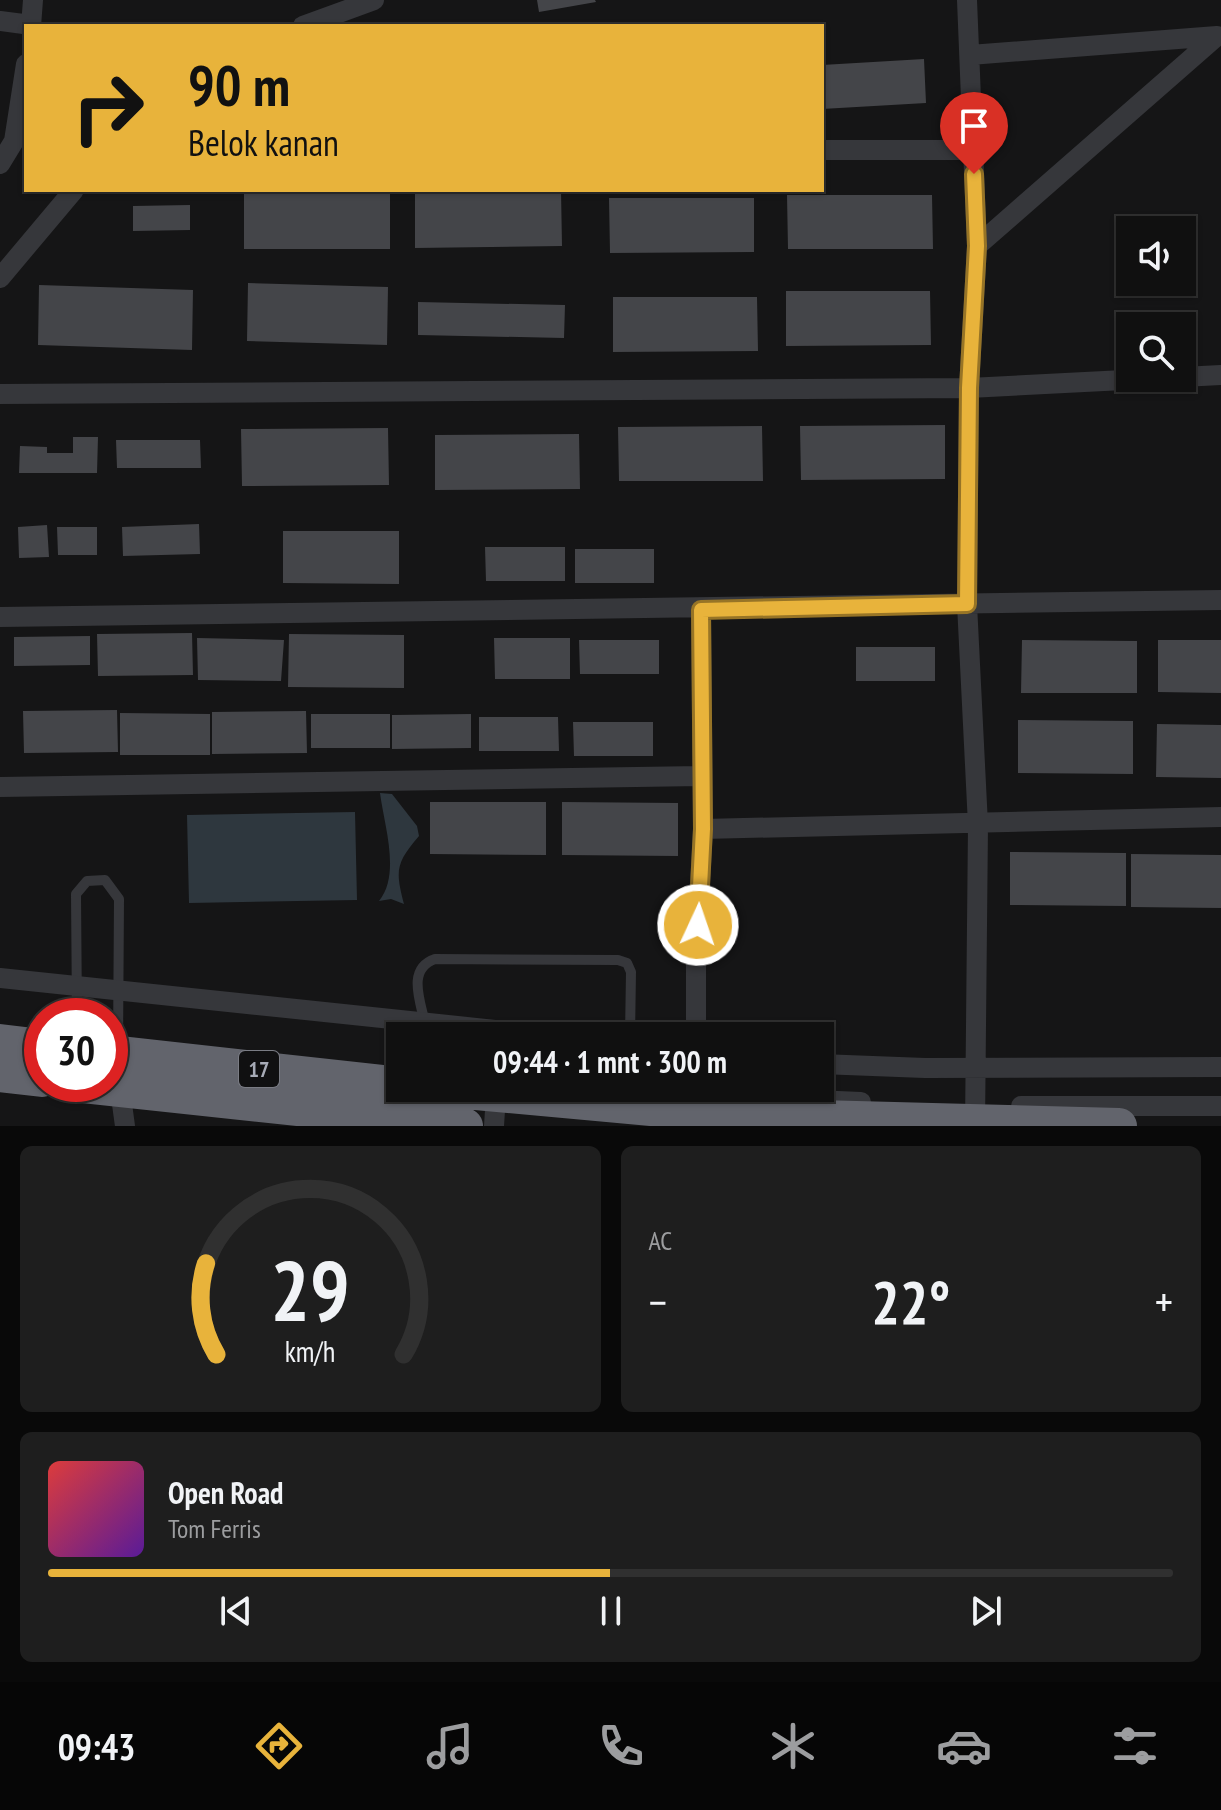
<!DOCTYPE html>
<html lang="id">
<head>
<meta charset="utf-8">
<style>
  body { margin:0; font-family:"PT Sans Narrow",sans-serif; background:#1e1e1e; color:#f1f3f6; height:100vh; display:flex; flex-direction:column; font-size:30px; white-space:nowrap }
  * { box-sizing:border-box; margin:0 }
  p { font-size:26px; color:#9c9d9f }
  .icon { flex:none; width:44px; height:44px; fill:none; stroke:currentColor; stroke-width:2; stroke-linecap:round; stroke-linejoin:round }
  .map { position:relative; height:1126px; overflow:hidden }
  .side { display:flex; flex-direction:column; gap:20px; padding:20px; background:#090909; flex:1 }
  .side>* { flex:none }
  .top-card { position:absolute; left:24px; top:24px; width:800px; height:168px; border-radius:0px; box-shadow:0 2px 6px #0004,0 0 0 2px #303030; background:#e8b33b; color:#111; overflow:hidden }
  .controls { position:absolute; left:1116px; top:216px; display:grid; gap:16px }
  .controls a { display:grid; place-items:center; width:80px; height:80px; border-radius:0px; background:#101010; box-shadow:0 2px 6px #0004,0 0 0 2px #303030; font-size:40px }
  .speed { position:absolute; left:24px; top:998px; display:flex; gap:16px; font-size:40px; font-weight:700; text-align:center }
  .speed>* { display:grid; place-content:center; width:104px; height:104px; border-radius:50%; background:#101010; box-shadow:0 2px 6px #0004,0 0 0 2px #303030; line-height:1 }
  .speed .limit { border:12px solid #d22; background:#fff; color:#111 }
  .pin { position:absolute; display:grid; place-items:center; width:68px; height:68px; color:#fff; margin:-82px -34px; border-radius:50% 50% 50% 0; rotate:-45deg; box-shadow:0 0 8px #0007 }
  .pin .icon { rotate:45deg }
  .me { position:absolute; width:88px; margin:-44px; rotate:3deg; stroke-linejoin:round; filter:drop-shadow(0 0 6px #0008) }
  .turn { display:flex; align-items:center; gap:28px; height:168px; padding:0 32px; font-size:36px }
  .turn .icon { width:104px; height:104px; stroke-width:2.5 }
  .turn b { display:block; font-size:56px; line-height:68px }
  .big { font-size:60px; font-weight:800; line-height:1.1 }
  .side .card { flex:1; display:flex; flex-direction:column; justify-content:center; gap:12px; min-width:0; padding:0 28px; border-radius:12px; background:#1e1e1e }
  .side .dial { align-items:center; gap:0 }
  .dial svg { height:208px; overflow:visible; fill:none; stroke:#303030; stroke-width:7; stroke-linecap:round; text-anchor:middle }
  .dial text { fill:#f1f3f6; stroke:none }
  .song { display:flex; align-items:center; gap:24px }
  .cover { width:96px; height:96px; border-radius:12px; background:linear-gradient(135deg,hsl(0 70% 55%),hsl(270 70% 35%)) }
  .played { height:8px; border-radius:4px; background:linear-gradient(90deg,#e8b33b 50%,#303030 50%) }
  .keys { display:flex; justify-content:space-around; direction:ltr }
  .heat { display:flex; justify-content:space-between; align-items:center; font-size:44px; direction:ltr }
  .side .tiles { flex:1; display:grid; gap:20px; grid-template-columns:1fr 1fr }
  .card:last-child { grid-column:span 2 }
  .trip { position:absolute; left:386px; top:1022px; width:448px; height:80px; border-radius:0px; background:#101010; box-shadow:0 2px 6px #0004,0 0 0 2px #303030; font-weight:800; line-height:80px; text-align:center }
  .tab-bar { display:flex; height:128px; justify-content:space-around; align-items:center; background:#060606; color:#9c9d9f }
  .tab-bar .icon { width:56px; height:56px }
  .tab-bar .active { color:#e8b33b }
  .tab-bar b { font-size:36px; color:#f1f3f6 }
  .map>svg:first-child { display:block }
  .water { fill:#2e373e }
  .building { fill:#444549 }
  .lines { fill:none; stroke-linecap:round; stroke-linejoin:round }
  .lane { stroke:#36373b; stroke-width:10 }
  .street { stroke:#36373b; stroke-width:20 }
  .highway { stroke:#62646c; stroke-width:36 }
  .route-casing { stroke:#977426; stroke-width:20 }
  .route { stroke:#e8b33b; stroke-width:14 }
  .labels { text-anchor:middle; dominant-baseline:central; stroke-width:8; stroke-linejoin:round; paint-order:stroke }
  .shield { fill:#101011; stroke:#7a7c84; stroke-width:2 }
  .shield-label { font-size:22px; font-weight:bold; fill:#a7abb6 }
</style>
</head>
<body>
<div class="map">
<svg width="1221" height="1126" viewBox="0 0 1221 1126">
  <rect width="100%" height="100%" fill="#151516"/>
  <!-- water -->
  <path class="water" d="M380 793 392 794 417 826 419 836C396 863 395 870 404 904L391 899 379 901C401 874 384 825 380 793Z
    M355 812 357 900 189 903 187 815Z"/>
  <!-- building -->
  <path class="building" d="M537 0H595L596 2 539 12Z
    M924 59 926 103 822 109V65Z
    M244 190H390V249H244Z
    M415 190H561L562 246 415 248Z
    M787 195H932L933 249H788Z
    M609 198H754V252L610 253Z
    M190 205V230L133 231V206Z
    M248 283 388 287 387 345 247 341Z
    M39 285 193 290 192 350 38 345Z
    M786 291H930L931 345 786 346Z
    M613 297H757L758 351 613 352Z
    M418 302 565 305 564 338 418 335Z
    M945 425V479L801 480 800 426Z
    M762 426 763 481H619L618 427Z
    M388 428 389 485 242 486 241 429Z
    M579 434 580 489 435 490V435Z
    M73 437H98L97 473H19L20 446 47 447V453H73Z
    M116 440H200L201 468H117Z
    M199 524 200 554 123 556 122 527Z
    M47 525 49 557 19 558 18 527Z
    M57 527H97V555H58Z
    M283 531H399V584L283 583Z
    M485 547H565V581H486Z
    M575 549H654V583H575Z
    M192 633 193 675 98 676 97 634Z
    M289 634 404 635V688L288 687Z
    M90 636V665L14 666V637Z
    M197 638 284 640 281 681 198 680Z
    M494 638H570V679H495Z
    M579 640H659V674H580Z
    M1022 640 1137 641V693H1021Z
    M1158 640H1221V693L1158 692Z
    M856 647H935V681H856Z
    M117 710 118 752 24 753 23 711Z
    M306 711 307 753 212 754V712Z
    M120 713 210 714V755H120Z
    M311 714H390V748H311Z
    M471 714V748L392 749V715Z
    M479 717H558L559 751H479Z
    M1018 720 1133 721V774L1018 773Z
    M573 722H653V756H574Z
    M1157 724 1221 725V778L1156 777Z
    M430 802H546V855L430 854Z
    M562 802 678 803V856L562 855Z
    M1010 852 1126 853V906L1010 905Z
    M1131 854 1221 855V908L1131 907Z"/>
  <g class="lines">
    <!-- lane -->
    <path class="lane" d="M77 1016 76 894 87 881 105 880 119 899 118 1048
      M425 1024C421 1002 406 969 435 959L618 960 627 963 631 972 630 1036"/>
    <!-- street -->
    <path class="street" d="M967 0 977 246 969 388 967 604 978 825 975 1126
      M0 21 31 25
      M31 26 33 0
      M303 26 374 0
      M970 55 1217 36 977 246
      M822 150H974
      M0 164 14 141 26 64
      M0 278 74 190
      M1182 377 1221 375
      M0 394 969 388 1163 378
      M0 617 1221 600
      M0 787 700 776
      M703 829 1221 817
      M0 978 553 1036
      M696 1036V956L703 829 701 610
      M820 1064 925 1068 1221 1067
      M119 1082 125 1126
      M693 1095 861 1102
      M1021 1106H1221
      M494 1126 496 1095"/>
    <!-- highway -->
    <path class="highway" d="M0 1042 42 1047
      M110 1053 400 1085
      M0 1074 42 1079
      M74 1084 465 1126
      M432 1088 738 1116 1119 1126"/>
  </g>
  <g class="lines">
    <!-- route casing -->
    <g class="route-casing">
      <path id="route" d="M698 925 703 829 701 610 967 604 969 388 977 246 974 174"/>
    </g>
    <!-- route -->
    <use href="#route" class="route"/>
  </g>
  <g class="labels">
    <!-- shield labels -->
    <rect class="shield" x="239" y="1051" width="40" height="36" rx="6"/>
    <g class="shield-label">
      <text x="259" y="1069">17</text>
    </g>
  </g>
</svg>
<div class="controls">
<a><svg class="icon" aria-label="sound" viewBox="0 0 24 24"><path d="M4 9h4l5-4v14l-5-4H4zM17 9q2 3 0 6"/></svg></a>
<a><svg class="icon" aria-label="search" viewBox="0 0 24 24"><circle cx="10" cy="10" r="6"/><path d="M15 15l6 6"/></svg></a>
</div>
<div class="speed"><div class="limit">30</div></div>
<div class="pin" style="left:974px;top:174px;background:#d93025"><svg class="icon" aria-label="arrive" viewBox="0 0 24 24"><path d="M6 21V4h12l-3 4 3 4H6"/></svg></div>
<svg class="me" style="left:698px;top:925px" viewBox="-20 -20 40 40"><circle r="17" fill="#e8b33b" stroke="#fff" stroke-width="3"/><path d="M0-11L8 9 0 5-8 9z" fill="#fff"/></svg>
<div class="trip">09:44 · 1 mnt · 300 m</div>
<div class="top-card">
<div class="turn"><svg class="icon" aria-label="right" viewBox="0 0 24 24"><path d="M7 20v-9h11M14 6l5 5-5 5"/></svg><div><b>90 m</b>Belok kanan</div></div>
</div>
</div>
<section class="side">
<div class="tiles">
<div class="card dial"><svg viewBox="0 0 100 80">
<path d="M14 69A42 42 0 1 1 86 69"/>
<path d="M14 69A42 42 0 0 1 10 34" stroke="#e8b33b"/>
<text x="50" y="56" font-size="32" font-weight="700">29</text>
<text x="50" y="72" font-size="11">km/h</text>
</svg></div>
<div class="card"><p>AC</p>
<div class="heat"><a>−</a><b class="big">22°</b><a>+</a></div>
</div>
<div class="card">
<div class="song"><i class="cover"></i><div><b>Open Road</b><p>Tom Ferris</p></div></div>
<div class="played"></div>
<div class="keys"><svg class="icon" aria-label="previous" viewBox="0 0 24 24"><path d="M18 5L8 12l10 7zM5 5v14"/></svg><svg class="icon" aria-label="pause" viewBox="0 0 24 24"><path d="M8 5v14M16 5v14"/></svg><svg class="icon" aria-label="next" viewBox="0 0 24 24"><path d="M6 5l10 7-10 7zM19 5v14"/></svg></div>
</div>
</div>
</section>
<nav class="tab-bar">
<b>09:43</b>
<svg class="icon active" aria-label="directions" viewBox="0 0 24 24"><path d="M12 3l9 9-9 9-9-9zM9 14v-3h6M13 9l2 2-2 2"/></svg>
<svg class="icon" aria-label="music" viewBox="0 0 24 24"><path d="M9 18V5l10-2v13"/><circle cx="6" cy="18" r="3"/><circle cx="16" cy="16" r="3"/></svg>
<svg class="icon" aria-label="phone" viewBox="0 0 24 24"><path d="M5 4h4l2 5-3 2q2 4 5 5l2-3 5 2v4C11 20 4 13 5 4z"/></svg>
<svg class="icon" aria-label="climate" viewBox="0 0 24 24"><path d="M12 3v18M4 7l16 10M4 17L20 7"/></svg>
<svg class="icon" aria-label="car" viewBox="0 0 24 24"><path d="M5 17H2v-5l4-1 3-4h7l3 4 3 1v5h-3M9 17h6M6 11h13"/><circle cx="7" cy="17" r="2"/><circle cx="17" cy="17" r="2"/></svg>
<svg class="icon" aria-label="filters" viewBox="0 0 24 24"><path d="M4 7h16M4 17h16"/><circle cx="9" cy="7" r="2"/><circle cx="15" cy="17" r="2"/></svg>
</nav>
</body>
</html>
